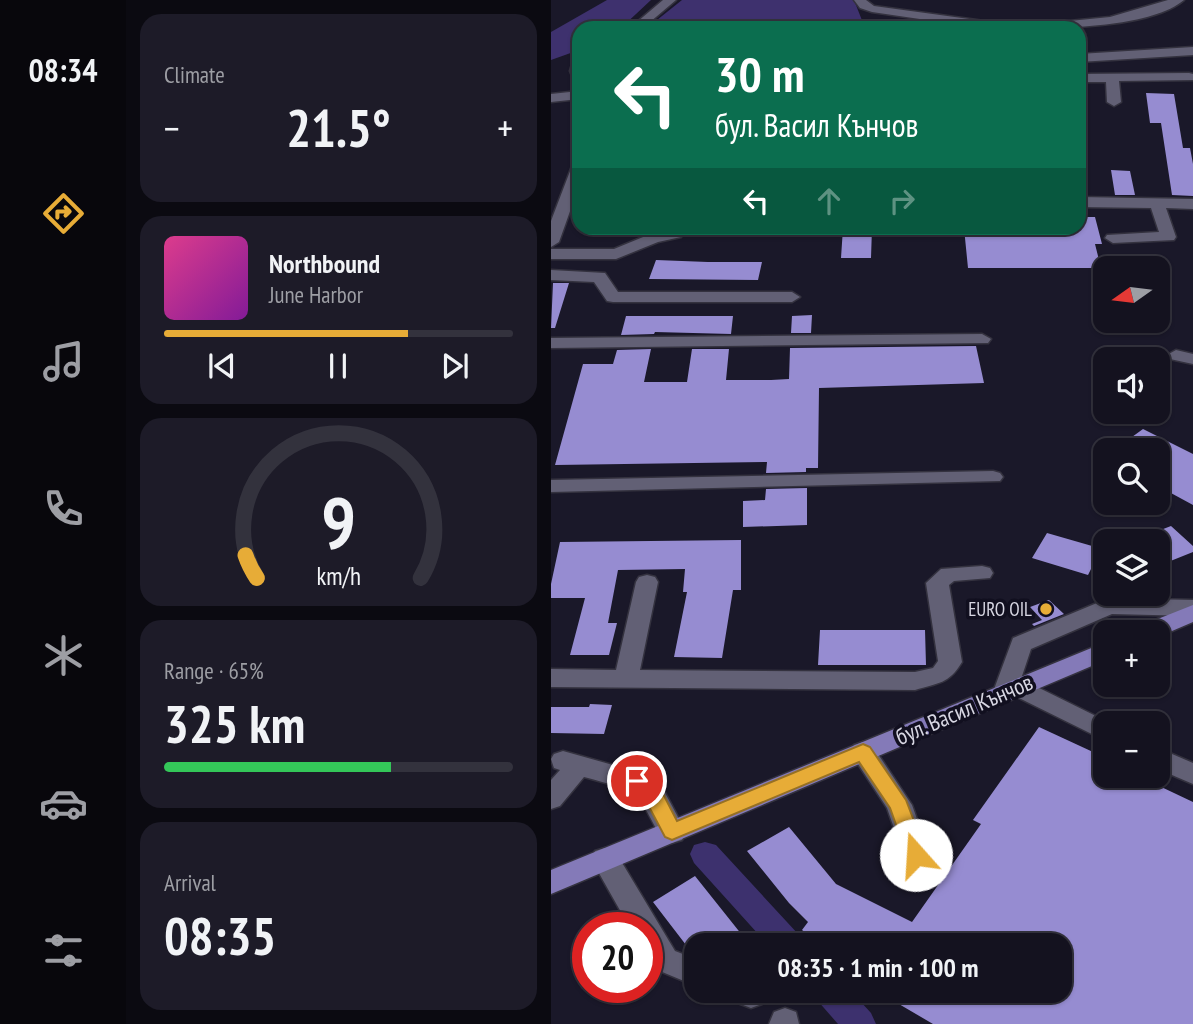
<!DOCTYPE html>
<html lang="en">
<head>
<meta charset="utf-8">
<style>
  body { margin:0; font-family:"PT Sans Narrow",sans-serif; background:#1d1b28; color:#f1f3f6; height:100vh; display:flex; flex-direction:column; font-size:26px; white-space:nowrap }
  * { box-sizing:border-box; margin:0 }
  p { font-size:23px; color:#9d9ea4 }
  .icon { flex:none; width:38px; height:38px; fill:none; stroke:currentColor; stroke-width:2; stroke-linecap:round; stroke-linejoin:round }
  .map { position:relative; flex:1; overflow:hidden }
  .panel { display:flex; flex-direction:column; gap:14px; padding:14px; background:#0b0a11; width:425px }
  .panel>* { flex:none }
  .banner { position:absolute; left:21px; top:21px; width:514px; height:214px; border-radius:21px; box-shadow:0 2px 5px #0004,0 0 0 2px #33323d; background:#0b6e4f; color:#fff; overflow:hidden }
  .needle { width:46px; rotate:256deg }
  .tools { position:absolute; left:542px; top:256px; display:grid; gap:14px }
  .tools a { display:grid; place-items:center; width:77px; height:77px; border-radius:14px; background:#14121f; box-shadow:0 2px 5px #0004,0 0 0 2px #33323d; font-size:35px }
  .speed { position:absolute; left:21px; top:912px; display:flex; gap:14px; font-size:35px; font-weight:700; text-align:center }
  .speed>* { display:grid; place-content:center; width:91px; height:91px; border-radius:50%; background:#14121f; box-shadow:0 2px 5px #0004,0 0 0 2px #33323d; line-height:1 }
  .speed .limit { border:10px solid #d22; background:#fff; color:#111 }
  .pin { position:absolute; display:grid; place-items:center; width:60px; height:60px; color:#fff; margin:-30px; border:4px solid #fff; border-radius:50%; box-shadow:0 2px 7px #0007 }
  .me { position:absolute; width:77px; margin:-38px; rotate:341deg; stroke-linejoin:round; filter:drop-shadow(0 0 5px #0008) }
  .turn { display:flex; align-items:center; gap:24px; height:147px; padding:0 28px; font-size:32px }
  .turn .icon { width:91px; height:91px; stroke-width:2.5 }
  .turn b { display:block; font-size:49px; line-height:60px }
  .lanes { display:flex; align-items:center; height:66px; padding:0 28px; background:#0003; justify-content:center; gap:35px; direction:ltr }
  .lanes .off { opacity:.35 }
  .big { font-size:52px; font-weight:800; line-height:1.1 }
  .panel .card { flex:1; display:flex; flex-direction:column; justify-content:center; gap:10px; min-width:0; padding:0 24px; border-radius:21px; background:#1d1b28 }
  .panel .dial { align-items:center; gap:0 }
  .dial svg { height:182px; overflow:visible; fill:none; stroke:#33323d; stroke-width:7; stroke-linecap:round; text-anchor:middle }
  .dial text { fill:#f1f3f6; stroke:none }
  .song { display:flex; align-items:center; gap:21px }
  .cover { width:84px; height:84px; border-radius:10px; background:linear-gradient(135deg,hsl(330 70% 55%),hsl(290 70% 35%)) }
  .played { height:7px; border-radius:4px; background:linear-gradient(90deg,#e7ac37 70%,#33323d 70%) }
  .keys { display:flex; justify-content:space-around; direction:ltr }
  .heat { display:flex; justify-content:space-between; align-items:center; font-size:38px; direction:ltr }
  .charge { height:10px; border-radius:5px; background:linear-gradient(90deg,#34c759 65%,#33323d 0) }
  .trip { position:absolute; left:133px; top:933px; width:388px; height:70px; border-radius:21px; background:#14121f; box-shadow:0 2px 5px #0004,0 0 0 2px #33323d; font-weight:800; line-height:70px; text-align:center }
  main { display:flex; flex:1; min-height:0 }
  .dock { display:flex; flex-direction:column; width:126px; justify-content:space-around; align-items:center; background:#08070c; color:#9d9ea4 }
  .dock .icon { width:49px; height:49px }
  .dock .selected { color:#e7ac37 }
  .dock b { font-size:32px; color:#f1f3f6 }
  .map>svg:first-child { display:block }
  .forest { fill:#3e316e }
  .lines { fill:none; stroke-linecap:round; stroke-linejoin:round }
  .canal { fill:#3d316e; fill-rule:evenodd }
  .building { fill:#968cd1 }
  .minor-casing { stroke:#34323f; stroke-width:3 }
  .major-casing { stroke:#34323f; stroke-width:3 }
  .minor { fill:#626075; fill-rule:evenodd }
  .major { fill:#847ab8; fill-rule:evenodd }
  .route { fill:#e7ac37; stroke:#967024; stroke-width:2 }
  .poi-dot { fill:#e7ac37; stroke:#110f1f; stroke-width:2.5 }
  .labels { text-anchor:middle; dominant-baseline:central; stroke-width:7; stroke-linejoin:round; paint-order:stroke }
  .poi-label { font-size:19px; fill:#d7d6e2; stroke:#110f1f; text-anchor:end }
  .near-street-label { font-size:23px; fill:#d7d6e2; stroke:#110f1f }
</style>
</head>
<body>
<main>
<nav class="dock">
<b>08:34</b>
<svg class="icon selected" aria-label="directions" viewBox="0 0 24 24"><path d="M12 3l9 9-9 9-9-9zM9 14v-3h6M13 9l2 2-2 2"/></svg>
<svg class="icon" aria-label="music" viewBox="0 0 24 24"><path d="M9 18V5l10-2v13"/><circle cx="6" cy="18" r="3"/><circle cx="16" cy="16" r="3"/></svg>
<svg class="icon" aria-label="phone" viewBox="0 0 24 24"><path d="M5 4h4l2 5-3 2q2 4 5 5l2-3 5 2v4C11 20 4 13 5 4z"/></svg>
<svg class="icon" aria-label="climate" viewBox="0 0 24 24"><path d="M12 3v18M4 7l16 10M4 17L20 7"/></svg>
<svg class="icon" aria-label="car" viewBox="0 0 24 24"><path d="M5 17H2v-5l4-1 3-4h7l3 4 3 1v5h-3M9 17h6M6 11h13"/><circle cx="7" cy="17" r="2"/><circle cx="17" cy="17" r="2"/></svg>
<svg class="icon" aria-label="filters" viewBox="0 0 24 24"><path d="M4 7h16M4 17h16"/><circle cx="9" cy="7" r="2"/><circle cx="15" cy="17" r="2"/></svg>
</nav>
<section class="panel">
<div class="card"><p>Climate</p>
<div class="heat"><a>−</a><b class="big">21.5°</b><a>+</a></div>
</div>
<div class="card">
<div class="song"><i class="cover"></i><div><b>Northbound</b><p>June Harbor</p></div></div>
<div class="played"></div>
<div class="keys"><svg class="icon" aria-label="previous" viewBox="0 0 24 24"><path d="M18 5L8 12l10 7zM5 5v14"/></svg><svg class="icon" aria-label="pause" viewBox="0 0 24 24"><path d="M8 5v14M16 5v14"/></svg><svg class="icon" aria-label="next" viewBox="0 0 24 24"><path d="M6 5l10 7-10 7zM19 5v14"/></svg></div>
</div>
<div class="card dial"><svg viewBox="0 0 100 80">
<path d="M14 69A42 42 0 1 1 86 69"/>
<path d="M14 69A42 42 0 0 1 9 59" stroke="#e7ac37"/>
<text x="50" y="56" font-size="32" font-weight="700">9</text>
<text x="50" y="72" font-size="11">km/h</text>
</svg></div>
<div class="card"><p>Range · 65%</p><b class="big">325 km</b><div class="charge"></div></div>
<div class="card"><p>Arrival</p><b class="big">08:35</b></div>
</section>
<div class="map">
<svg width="642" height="1024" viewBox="0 0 642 1024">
  <rect width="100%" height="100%" fill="#1a1829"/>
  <!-- forest -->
  <path class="forest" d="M56 0H100L70 28H28V50L0 60V32Z
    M131 0H303L314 28H96Z"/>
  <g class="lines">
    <!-- canal -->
    <path class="canal" d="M154 842 165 845 248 935 253 945H217L143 863 139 854 143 845Z
      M262 990H299L320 1013 325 1024H287L266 1000Z"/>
  </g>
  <!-- building -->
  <path class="building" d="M595 93 623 94 632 148H639L642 164V196L621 195 610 123H599Z
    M560 170 579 171 584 195H564Z
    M528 217H544L551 244H544L550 268H417L413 228H528Z
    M292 228H321L320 258H290Z
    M105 260 157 262H211L207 280 98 279Z
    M2 283H18L4 328H0Z
    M261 315 260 333H240L241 316Z
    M75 316H182L180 334 104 332 103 334 70 335Z
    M425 346 433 383 268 388 267 468H255V472L215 473 216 462 4 465 32 364H62L66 350 100 349 93 382H136L141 349H178L175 380H220L238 379 239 348Z
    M592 429 642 454V505L607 486V450H563Z
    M256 488V525L192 527V501L214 500 215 489Z
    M620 526 642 546V552L607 566V531Z
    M496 533 555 550V573L540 569 537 575 481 558Z
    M190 540V590H182L171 658 123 657 136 592H132L134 569 67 570 57 623H66L58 655H19L34 598H0V584L9 542Z
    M498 600 513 614 483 626 481 624 491 620 479 607Z
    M269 630H374L375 665H267Z
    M39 704 61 705 53 734 0 733V707H38Z
    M488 727 555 758V775H585L642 802V1024H382L324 990H509V945H271L251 930 257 922 238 903 196 851 238 827 285 884 361 922 430 824 422 820Z
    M144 876 199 945H135L102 902Z"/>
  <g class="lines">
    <!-- minor casing -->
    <g class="minor-casing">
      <path id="minor" d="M112 0H125L92 28H79Z
        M303 0H315L323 6 455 24 461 28H430L321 12 309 8Z
        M617 0H633C602 26 521 28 482 28L488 24 559 17Z
        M642 47V55L528 62V54Z
        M28 57V82L23 81 19 71 22 61Z
        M528 74 638 73 642 74V80L568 81 570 102 563 106 556 102 555 82H528Z
        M28 91V99L0 102V94Z
        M28 162V186L8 242 0 247V221L21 166Z
        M528 197 642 199V209L615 208 625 237 623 240 562 243 554 238 556 235 608 232 600 208 528 207Z
        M124 229 130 231 132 234 130 237 107 242 65 259H0V249H63L97 235Z
        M0 270 54 273 67 292H241L249 297 241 302H62L56 301 43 282 0 280Z
        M431 334 440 339 437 343 0 348V338Z
        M625 350 642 354V364L619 359 616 355Z
        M442 471 449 473 452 477 449 481 0 492V480Z
        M431 566 439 568 442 573 439 578 403 581 398 585 411 662C398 684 387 683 364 690L0 687V669L65 670 85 582 88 577 96 575 104 577 107 582 89 670 364 672 382 668 387 661 375 583 390 569Z
        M558 598 642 600V616L561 614 480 649 470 679 559 723H555V741L464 696 454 701 445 698 442 692 462 638Z
        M312 742 321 745 361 805 385 872 381 880 371 884 361 880 336 808 299 752 303 745Z
        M607 748 642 763V784L607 769Z
        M12 751 94 774 111 787 135 832 131 840 121 843 111 840C85 789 88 792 33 777L9 806 0 809V780L9 770 3 768 0 759 3 754Z
        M54 848 64 851 124 951 145 959V986L104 969 96 957V928H79L40 859 44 851Z
        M175 990H213L215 994 211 1004 200 1008 179 1000Z
        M234 1008 245 1012 248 1024H218L223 1012Z"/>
    </g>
    <!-- major casing -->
    <g class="major-casing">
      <path id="major" d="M642 605V622L607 637V632H586L589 626Z
        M555 642V660L0 894V870Z"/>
    </g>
    <!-- minor -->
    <use href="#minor" class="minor"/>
    <!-- major -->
    <use href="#major" class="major"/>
  </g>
  <!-- route -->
  <path class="route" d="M312 744 319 747 355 800 376 855 373 861 365 863 358 861 339 808 308 762 121 840 114 837 94 799 76 781 79 776 86 774 109 788 126 821Z"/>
  <!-- markers -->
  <circle class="poi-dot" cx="495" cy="609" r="7"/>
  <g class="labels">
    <!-- poi labels -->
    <g class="poi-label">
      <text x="481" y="609">EURO OIL</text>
    </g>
    <!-- near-street labels -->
    <g class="near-street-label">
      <text transform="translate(413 709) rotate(-23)">бул. Васил Кънчов</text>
    </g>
  </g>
</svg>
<div class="tools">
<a><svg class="needle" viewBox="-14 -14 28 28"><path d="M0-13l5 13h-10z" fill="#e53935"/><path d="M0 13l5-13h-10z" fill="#9d9ea4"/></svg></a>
<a><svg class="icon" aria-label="sound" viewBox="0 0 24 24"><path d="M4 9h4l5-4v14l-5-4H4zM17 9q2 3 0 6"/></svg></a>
<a><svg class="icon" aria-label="search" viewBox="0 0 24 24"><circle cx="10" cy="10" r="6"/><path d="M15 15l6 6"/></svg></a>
<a><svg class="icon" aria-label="layers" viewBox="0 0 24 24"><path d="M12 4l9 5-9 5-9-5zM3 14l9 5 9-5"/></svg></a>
<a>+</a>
<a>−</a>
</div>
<div class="speed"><div class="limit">20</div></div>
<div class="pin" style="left:86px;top:781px;background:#d93025"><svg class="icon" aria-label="arrive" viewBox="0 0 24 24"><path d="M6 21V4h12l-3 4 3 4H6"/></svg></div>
<svg class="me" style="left:365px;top:855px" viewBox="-20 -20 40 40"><circle r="19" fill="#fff"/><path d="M0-13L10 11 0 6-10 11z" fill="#e7ac37"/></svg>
<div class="trip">08:35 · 1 min · 100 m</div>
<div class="banner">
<div class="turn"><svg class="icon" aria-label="left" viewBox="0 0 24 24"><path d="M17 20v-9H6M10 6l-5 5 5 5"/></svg><div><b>30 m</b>бул. Васил Кънчов</div></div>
<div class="lanes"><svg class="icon" aria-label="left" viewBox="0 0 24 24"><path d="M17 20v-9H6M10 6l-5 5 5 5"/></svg><svg class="icon off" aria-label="ahead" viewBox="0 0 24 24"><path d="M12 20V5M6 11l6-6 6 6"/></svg><svg class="icon off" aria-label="right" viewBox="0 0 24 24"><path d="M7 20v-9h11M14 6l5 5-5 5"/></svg></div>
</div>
</div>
</main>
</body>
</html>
